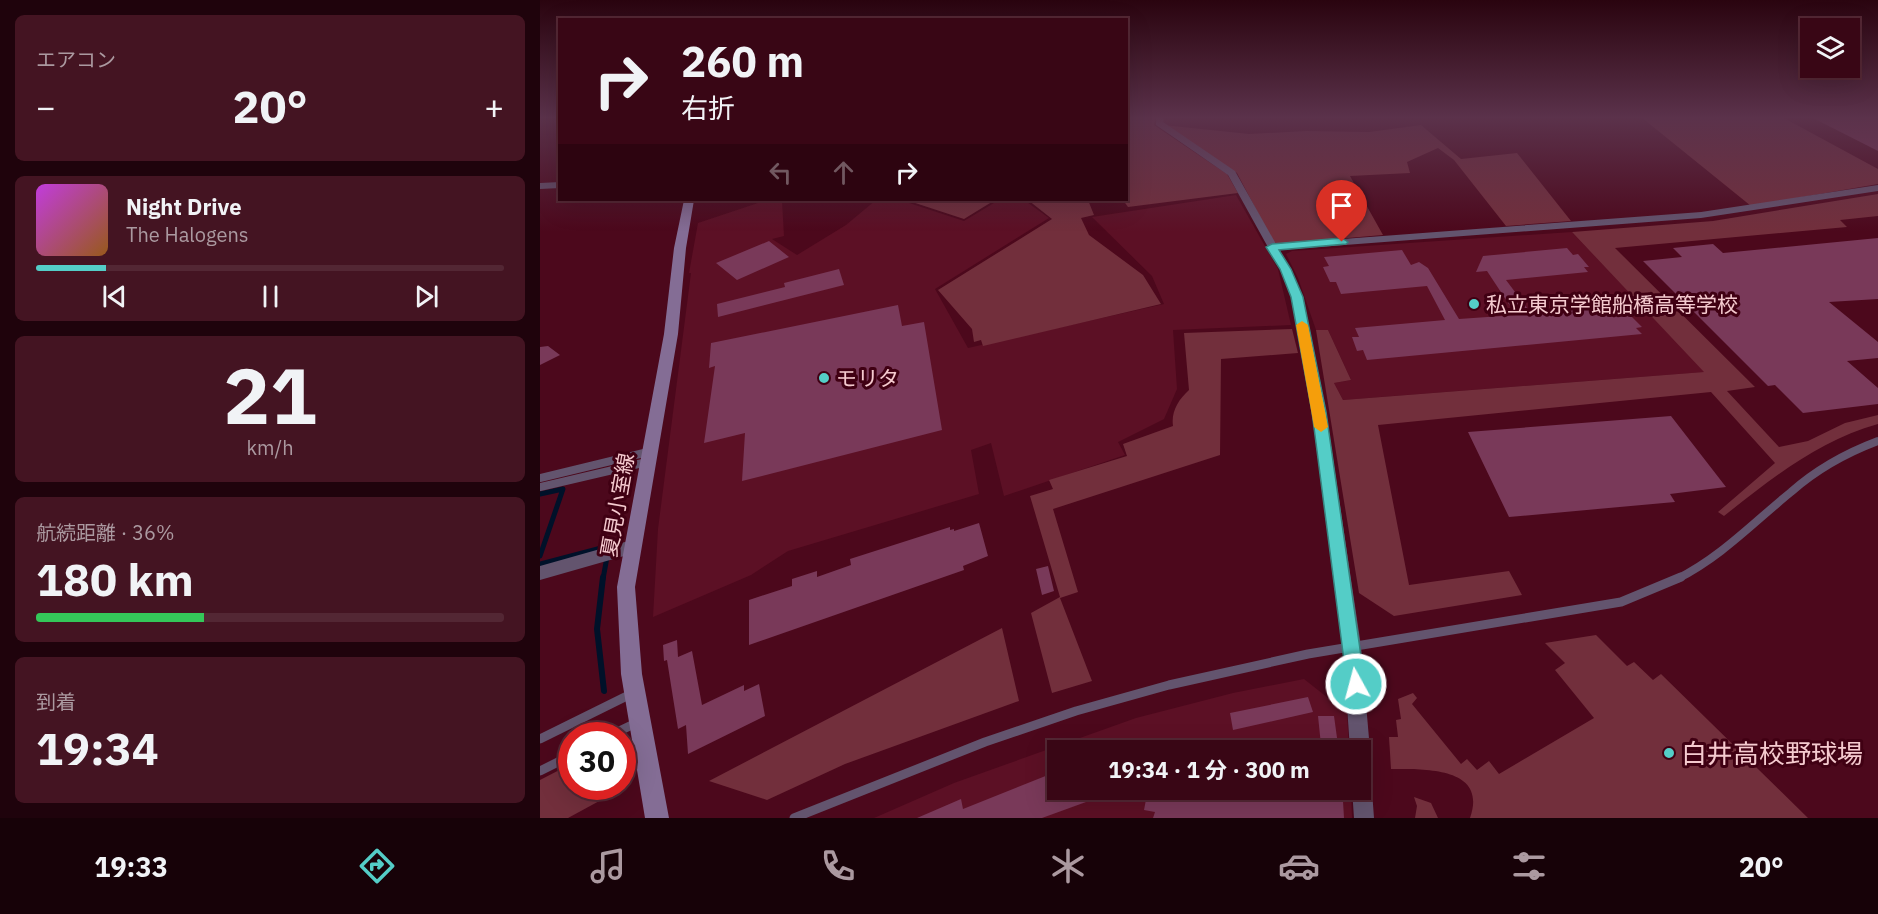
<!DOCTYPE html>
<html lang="ja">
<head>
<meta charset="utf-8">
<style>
  body { margin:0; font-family:"IBM Plex Sans","Noto Sans JP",sans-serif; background:#441422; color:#f1f3f6; height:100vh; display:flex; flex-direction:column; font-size:22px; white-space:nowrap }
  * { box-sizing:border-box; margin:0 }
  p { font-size:20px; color:#ab99a0 }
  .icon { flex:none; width:33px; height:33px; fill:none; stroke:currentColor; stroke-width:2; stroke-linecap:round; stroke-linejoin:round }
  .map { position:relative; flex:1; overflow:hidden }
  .sheet { display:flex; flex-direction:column; gap:15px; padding:15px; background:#1f030c; width:540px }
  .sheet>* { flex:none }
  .guide { position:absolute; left:18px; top:18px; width:570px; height:183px; border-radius:0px; box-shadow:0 6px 24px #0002,0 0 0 2px #532734; background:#390615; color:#f1f3f6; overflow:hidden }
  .controls { position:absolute; left:1260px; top:18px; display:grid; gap:12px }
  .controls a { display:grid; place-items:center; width:60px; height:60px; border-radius:0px; background:#390615; box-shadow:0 6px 24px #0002,0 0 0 2px #532734; font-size:30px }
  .speed { position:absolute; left:18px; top:722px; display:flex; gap:12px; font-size:30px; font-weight:700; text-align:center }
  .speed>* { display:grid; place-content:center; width:78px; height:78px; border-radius:50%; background:#390615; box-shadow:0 6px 24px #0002,0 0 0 2px #532734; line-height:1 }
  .speed .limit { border:9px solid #d22; background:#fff; color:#111 }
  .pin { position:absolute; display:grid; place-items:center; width:51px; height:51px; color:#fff; margin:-62px -26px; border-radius:50% 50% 50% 0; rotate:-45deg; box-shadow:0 0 6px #0007 }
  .pin .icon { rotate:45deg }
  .me { position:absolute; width:66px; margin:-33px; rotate:353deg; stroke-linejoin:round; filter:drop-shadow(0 0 4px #0008) }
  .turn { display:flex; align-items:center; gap:21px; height:126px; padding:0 24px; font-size:27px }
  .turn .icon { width:78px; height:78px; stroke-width:2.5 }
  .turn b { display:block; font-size:42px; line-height:51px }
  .lanes { display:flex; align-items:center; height:57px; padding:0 24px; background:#0003; justify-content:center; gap:30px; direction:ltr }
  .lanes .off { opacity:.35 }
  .big { font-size:45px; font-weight:700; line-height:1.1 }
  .sheet .tile { flex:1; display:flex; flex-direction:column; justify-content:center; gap:9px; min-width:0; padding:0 21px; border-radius:9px; background:#441422 }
  .sheet .dial { align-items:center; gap:0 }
  .dial b { font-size:78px; line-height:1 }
  .song { display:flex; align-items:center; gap:18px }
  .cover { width:72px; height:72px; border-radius:9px; background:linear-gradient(135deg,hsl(290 70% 55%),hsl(30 70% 35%)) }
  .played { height:6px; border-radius:3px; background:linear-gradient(90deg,#54cdc7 15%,#532734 15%) }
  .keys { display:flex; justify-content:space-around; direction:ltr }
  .heat { display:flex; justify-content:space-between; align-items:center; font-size:33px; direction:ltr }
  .charge { height:9px; border-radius:4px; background:linear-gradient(90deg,#34c759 36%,#532734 0) }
  .trip { position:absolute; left:507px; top:740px; width:324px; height:60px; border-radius:0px; background:#390615; box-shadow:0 6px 24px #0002,0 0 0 2px #532734; font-weight:700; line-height:60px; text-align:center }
  .tabs { display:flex; height:96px; justify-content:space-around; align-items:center; background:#170208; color:#ab99a0 }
  .tabs .icon { width:42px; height:42px }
  .tabs .selected { color:#54cdc7 }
  .tabs b { font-size:27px; color:#f1f3f6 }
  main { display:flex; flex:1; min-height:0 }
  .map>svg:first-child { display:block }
  .built { fill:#5c1025 }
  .green { fill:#722f3c }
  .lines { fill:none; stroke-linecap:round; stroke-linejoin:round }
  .stream-far1 { stroke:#001129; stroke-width:5 }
  .stream { stroke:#001129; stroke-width:6 }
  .building { fill:#793959 }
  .service-far1 { stroke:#63546e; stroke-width:8 }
  .service { stroke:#63546e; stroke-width:9 }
  .minor { fill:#63546e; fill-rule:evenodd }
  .secondary { fill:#846d95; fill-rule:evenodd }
  .route { fill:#54cdc7; stroke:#378581; stroke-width:1.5 }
  .slow { fill:#f59e0b }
  .poi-dot { fill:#54cdc7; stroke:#400013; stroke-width:2 }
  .labels { text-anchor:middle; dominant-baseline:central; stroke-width:6; stroke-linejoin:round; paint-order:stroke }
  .poi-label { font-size:21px; fill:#f5cacf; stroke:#400013; text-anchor:start }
  .street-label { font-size:21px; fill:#f5cacf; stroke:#400013 }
  .near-poi-label { font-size:26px; fill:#f5cacf; stroke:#400013; text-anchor:start }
</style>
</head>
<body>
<main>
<section class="sheet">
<div class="tile"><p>エアコン</p>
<div class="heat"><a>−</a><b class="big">20°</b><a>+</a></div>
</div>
<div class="tile">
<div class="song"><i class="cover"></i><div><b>Night Drive</b><p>The Halogens</p></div></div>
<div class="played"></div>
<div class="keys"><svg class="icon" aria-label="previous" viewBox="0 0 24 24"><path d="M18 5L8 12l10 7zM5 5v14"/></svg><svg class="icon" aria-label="pause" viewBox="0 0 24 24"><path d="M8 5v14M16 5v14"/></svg><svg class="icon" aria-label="next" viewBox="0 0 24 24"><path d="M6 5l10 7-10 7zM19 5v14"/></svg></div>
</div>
<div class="tile dial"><b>21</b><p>km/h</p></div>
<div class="tile"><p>航続距離 · 36%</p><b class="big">180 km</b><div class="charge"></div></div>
<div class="tile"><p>到着</p><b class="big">19:34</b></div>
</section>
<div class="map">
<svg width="1338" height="818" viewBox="0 0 1338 818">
  <rect width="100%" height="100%" fill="#4c081c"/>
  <!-- built -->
  <path class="built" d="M696 195 738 269 751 325 633 330 637 389 624 419 578 442 585 455 464 496 451 443 431 450 439 494 248 551 211 575 113 617 118 529 151 273H149L158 223 227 200H242L244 236 232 239 257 255 306 225 336 200H360L424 221 459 200H484L509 218 395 289 428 348 624 304 612 276 552 217Z
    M1032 232 1165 372 803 400 794 383 811 380 788 330H776L758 278 746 254 752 251Z
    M764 679 807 713 809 750H518V789H811L812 818H334L414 783 596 718 693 693Z"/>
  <!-- green -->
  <path class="green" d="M587 117H616L614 125 687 174 698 193 588 207 583 200H586Z
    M1101 117H1242L1338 169V184L1211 206Z
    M623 125 709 134 766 131 829 132 881 125 921 159 977 153 1031 221 966 226 914 160 898 148 867 162 870 173 810 176 843 235 738 244 733 242 697 173Z
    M1338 194V216L1300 220 1307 227 1075 248 1215 387 1187 391 1239 447 1268 441 1305 423 1334 416 1338 415V424C1278 441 1232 478 1184 516L1178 512 1235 463 1171 392 838 425 869 585 969 571 982 595 854 616 819 593 776 330H788L811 380 794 383 803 400 1164 372 1032 232 1173 221Z
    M366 200H455L424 219Z
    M488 200H548L554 215 541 218 549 235 603 275 621 304 443 346 441 340 434 342 432 329 398 290 512 219Z
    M752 329 758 353 681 359 680 455 513 509 538 592 520 598 552 681 512 693 491 613 520 597 490 496 513 489 509 480 587 456 583 444 633 426C631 412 638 400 649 390L644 333Z
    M462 628 479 701 305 764 227 800 169 781Z
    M1056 635 1087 666 1094 662 1113 680 1121 674 1268 818H930C948 767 885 769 851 769L849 737H858L856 720 861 719 858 699 873 693 877 698 872 704 921 764 927 759 937 770 949 761 959 774 1054 718 1015 670 1025 663 1005 643Z
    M31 764 32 786H73L74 793 28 818H0V780Z
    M874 797 891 803 898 818H875L877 806Z"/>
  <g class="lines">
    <!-- stream-far1 -->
    <path class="stream-far1" d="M0 494 23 489 0 556
      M0 564 69 546 63 579"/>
    <!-- stream -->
    <path class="stream" d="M63 577 57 629 64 691"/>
  </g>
  <!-- building -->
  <path class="building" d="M1271 117H1331L1338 120V151Z
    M1338 238V299L1289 302 1338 342V358L1307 361 1338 388V404L1263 413 1235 385 1228 386 1103 261 1142 257 1133 248 1173 244 1183 253Z
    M229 241 249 257 197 280 176 263Z
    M1027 248 1033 255 1038 254 1049 267H1044L1048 272 966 280 991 313 1077 307 1085 314H1089L1102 327 1096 328 1102 334 827 360 823 350 817 351 812 337H819L815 328 905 320 887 286 801 294 796 282H790L783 267 789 266 784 257 862 250 871 265 879 262 888 268 919 319 976 315 947 271 936 272 943 256Z
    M299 269 304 285 178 317 177 304 245 287 244 283Z
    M358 305 362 326 384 322 402 430 202 481 205 433 164 443 175 366 169 368 171 343Z
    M8 346 20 355 0 365V347Z
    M1131 416 1186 487 1130 494 1135 502 969 517 928 432Z
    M439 523 448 556 423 566 424 570 209 645V600L252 586V579L277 571V577L311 565 310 559 410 527V530L414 529V531Z
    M508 566 514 591 502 595 496 569Z
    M137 640 138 657 152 651 162 705 204 685V691L219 684 225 716 148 754 146 725 138 729 127 660 124 661 123 645Z
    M768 697 773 712 693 730 690 713Z
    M778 716H794L798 745H781Z
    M508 775 511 789H543L546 802 502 818H377L421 799 423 809Z
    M608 789H783V800L803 801 804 818H613L615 812 604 810Z"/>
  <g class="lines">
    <!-- service-far1 -->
    <path class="service-far1" d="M0 478 108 452
      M0 487 107 462
      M1137 579C1181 557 1214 522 1251 492 1277 469 1306 453 1338 441"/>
    <!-- service -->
    <path class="service" d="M71 735 96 723
      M0 739 93 693
      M0 771 32 755
      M254 818 445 742 536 711 629 685 768 654 1081 602 1141 577"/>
    <!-- minor -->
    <path class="minor" d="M616 117H624L623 122 695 171 736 244 1161 212 1338 185V191L1161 218 739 250 763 297 786 412 821 646 830 750 827 756 830 763 834 818H814L812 789H820V750H810L803 646 772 412 751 297 740 269 688 175 616 125Z
      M20 182V188L0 189V183Z
      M92 540 98 542 100 547 98 552 0 580V566Z"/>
    <!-- secondary -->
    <path class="secondary" d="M144 200H154L146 248 138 334 95 587 102 674 129 818H105L81 674 77 587 124 334 134 248Z"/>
  </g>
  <!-- sky -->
  <linearGradient id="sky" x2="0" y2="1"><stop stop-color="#2a040f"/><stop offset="0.51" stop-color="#5b324b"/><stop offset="1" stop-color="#5b324b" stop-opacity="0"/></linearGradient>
  <rect width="1338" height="231" fill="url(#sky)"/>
  <!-- route -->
  <path class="route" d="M802 238 808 242 806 244 739 250 751 269 763 297 786 412 825 684 823 690 816 693 810 690 807 684 772 412 751 297 740 269 726 247 732 244Z"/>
  <!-- slow -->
  <path class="slow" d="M762 321 768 325 788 427 781 432 774 427 756 325Z"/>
  <!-- markers -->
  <g class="poi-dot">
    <circle cx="934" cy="304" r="6"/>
    <circle cx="284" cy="378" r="6"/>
    <circle cx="1129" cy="753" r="6"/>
  </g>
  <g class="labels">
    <!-- poi labels -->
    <g class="poi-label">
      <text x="946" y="304">私立東京学館船橋高等学校</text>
      <text x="296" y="378">モリタ</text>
    </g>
    <!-- street labels -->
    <g class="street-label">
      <text transform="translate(77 505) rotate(-80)">夏見小室線</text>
    </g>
    <!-- near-poi labels -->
    <g class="near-poi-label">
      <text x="1141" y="753">白井高校野球場</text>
    </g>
  </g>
</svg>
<div class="controls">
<a><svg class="icon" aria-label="layers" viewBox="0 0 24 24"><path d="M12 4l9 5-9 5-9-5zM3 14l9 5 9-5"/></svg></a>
</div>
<div class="speed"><div class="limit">30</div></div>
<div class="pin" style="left:802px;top:242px;background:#d93025"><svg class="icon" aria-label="arrive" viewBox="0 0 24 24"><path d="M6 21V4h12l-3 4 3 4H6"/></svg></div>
<svg class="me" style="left:816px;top:684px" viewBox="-20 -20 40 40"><circle r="17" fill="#54cdc7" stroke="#fff" stroke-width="3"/><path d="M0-11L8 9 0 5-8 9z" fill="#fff"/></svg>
<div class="trip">19:34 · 1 分 · 300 m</div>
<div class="guide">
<div class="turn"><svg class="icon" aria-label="right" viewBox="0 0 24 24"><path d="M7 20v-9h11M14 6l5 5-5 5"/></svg><div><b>260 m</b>右折</div></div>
<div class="lanes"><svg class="icon off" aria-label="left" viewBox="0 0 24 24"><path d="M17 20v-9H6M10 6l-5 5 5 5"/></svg><svg class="icon off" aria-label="ahead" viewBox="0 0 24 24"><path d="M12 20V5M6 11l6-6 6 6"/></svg><svg class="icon" aria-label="right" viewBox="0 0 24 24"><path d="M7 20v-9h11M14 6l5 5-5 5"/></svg></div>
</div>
</div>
</main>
<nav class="tabs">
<b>19:33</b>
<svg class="icon selected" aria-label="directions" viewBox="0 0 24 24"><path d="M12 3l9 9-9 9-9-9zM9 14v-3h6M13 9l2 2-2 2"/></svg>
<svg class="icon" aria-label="music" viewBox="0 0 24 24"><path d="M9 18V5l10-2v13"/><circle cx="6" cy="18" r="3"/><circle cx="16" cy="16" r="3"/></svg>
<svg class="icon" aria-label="phone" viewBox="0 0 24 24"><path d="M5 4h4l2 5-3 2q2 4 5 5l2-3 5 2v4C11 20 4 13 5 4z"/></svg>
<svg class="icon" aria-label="climate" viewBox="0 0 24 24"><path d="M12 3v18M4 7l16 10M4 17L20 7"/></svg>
<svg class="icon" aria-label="car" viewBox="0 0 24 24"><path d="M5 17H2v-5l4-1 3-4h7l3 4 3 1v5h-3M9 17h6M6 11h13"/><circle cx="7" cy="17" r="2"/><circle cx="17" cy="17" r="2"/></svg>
<svg class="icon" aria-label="filters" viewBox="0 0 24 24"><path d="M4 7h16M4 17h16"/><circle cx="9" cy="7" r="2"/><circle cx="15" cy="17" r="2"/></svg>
<b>20°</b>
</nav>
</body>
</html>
